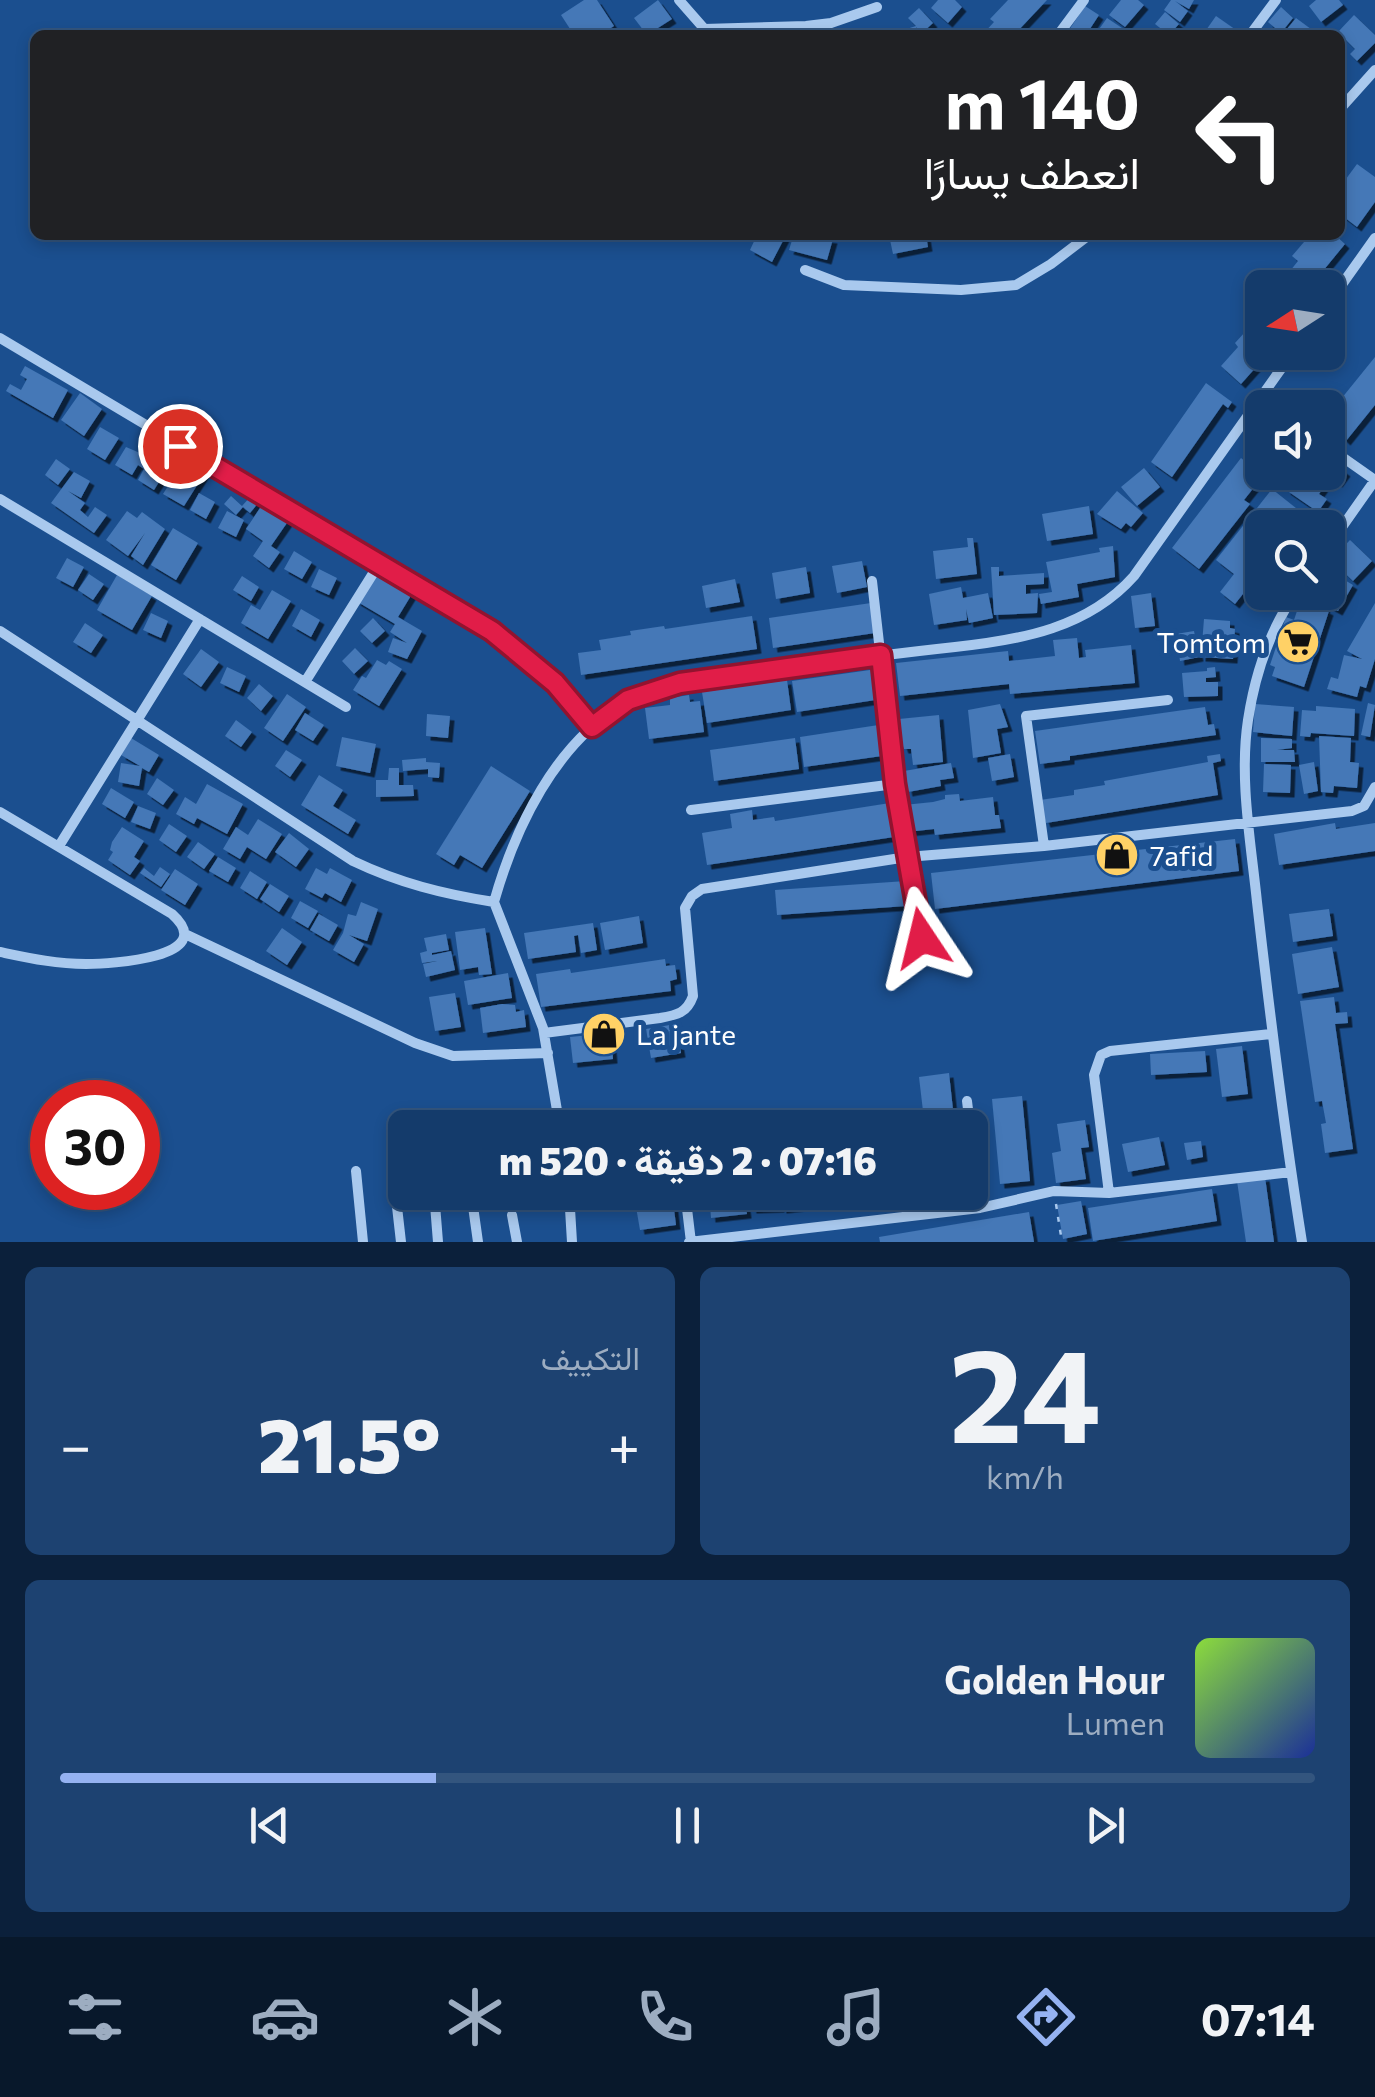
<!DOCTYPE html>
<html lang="ar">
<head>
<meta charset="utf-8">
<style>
  body { margin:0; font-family:Commissioner,Vazirmatn,sans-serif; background:#1d4271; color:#f1f3f6; direction:rtl; height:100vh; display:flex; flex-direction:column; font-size:38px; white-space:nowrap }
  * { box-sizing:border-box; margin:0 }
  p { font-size:32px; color:#9dadc1 }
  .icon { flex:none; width:55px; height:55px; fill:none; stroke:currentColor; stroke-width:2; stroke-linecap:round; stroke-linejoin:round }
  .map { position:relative; height:1242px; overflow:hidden; direction:ltr }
  .side { display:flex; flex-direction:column; gap:25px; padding:25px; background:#0b203b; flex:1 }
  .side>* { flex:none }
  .banner { position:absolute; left:30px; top:30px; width:1315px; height:210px; border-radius:15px; box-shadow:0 5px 15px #0003,0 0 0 2px #33557e; direction:rtl; background:#202124; color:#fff; overflow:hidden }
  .needle { width:65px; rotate:258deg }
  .buttons { position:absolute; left:1245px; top:270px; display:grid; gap:20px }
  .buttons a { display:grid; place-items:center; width:100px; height:100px; border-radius:15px; background:#143b6b; box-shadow:0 5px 15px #0003,0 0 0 2px #33557e; font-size:50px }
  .speed { position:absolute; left:30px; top:1080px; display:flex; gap:20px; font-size:50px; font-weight:700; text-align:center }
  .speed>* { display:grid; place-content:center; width:130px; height:130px; border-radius:50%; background:#143b6b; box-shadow:0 5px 15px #0003,0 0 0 2px #33557e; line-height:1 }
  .speed .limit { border:15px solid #d22; background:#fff; color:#111 }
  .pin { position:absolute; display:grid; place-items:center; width:85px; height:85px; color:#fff; margin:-42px; border:5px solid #fff; border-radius:50%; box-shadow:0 2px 10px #0007 }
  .me { position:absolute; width:110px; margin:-55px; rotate:350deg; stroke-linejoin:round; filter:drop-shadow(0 0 8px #0008) }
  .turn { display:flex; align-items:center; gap:35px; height:210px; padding:0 40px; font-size:45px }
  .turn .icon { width:130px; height:130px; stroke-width:2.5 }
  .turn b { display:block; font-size:70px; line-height:85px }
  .big { font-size:75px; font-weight:800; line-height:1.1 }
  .side .card { flex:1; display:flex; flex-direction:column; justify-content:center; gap:15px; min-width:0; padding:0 35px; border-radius:15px; background:#1d4271 }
  .side .dial { align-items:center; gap:0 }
  .dial b { font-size:130px; line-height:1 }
  .song { display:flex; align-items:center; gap:30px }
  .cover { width:120px; height:120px; border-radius:15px; background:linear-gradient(135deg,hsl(90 70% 55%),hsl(230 70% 35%)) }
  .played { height:10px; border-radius:5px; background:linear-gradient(90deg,#95b2f1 30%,#33557e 30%) }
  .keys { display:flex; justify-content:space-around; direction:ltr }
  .heat { display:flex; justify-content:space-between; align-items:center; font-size:55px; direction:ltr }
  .side .tiles { flex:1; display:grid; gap:25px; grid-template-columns:1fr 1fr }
  .card:last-child { grid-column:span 2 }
  .trip { position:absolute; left:388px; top:1110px; width:600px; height:100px; border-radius:15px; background:#143b6b; box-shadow:0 5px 15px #0003,0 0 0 2px #33557e; font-weight:800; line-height:100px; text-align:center; direction:rtl }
  .tab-bar { display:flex; height:160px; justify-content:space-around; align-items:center; background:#08182b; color:#9dadc1 }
  .tab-bar .icon { width:70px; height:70px }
  .tab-bar .on { color:#95b2f1 }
  .tab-bar b { font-size:45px; color:#f1f3f6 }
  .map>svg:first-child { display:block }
  .building { fill:#4478b7; filter:url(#shadow) }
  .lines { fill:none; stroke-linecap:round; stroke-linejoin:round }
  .path { stroke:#a9c9ee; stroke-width:2.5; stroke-dasharray:5 8; stroke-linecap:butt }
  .street { stroke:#a9c9ee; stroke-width:10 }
  .route-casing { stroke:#92132f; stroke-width:25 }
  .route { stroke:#e11d48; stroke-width:18 }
  .labels { text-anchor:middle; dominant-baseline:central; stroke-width:10; stroke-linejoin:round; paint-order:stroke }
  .poi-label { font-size:28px; fill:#fff; stroke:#1b4f8f; text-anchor:start }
</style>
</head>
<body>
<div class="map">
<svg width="1375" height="1242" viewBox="0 0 1375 1242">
  <defs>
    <filter id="shadow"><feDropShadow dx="4.5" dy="4.5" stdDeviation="0" flood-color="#0009"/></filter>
  </defs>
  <rect width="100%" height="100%" fill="#1b4f8f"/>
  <!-- building -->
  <path class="building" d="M584 0H597L614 26 600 35H574L561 15Z
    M658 0 672 19 647 35 634 18Z
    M938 0H955L962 7 948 23 931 8Z
    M1008 0H1047L1014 35H982L994 22 990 19Z
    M1121 0H1138L1144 5 1125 27 1109 15Z
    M1171 0H1194L1189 9 1175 1 1188 11 1180 22 1164 10Z
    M1316 0H1339L1343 5 1321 22 1309 6Z
    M1085 6 1099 15 1086 35H1076L1069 30Z
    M1281 7 1293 18 1281 33 1268 22Z
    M919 8 933 23 922 33 916 27 918 35H901L900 31 916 26 908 18Z
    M1165 12 1179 24 1169 35 1155 24Z
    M1354 15 1375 35V43L1357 61 1350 54 1355 49 1338 32Z
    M1216 16 1239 32 1237 35 1204 33Z
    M1107 18 1122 28 1117 35H1095Z
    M1296 18 1315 32 1312 35H1282Z
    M1357 164 1375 177V202L1357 227 1340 214V187Z
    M757 235 785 237 772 262 750 250Z
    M799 235 833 239 827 260 789 250 793 237 798 239Z
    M889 235H926L928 247 893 254Z
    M1310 235H1335L1345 244 1309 288H1270L1287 268 1290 271 1298 261 1292 256Z
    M1256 320 1262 326V352L1253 361 1258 365 1241 384 1221 366 1238 347 1235 343Z
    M1375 357V405L1346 441 1328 423 1341 407 1337 404Z
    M25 366 68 390 53 418 6 391 10 384 21 390 27 379 20 375Z
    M1206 383 1232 402 1228 408 1223 404 1172 477 1151 462Z
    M80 393 102 409 84 436 61 420Z
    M100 427 119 438 105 460 87 449Z
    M126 447 161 462 170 447 178 452 154 490 138 480 144 469 138 465 132 475 115 465Z
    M186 452 208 468 184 506 163 494 170 483 180 488 168 479Z
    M1241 458 1263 476 1244 500 1250 504 1199 569 1172 548Z
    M56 459 70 469 58 485 45 475Z
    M1328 459 1346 472 1338 483 1330 478 1319 494 1327 499 1318 512 1286 490 1295 477 1288 472H1328Z
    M1144 468 1160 487 1137 506 1121 487Z
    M74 472 90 481 81 498 68 491 85 503 80 510 88 517 95 507 107 515 94 533 51 503Z
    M1272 489 1306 516 1296 528H1262V570L1235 604 1220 592 1234 574 1216 560Z
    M1117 491 1143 513 1131 527 1126 523 1121 529 1097 514Z
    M199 493 215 502 206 519 190 510Z
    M231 496 242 506 251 496 259 502 250 513 243 507 236 515 224 504Z
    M264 502 289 520 271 546 280 552 269 568 253 556 263 541 246 529Z
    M1089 506 1093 534 1047 541 1042 514Z
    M127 511 137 518 142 512 165 529 143 565 131 556 145 533 128 556 106 540Z
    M227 511 244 520 236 537 218 528Z
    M173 528 198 543 176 580 151 565Z
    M967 538H973L977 574 936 579 933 551 968 547Z
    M1350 540 1372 561 1353 581 1331 560Z
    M1113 546 1115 577 1077 584 1079 597 1041 604 1039 594 1052 592 1046 562 1100 552 1099 548Z
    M294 551 312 562 302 579 284 569Z
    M67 558 84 567 73 587 56 578Z
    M862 561 867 587 837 593 832 566Z
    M377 566 415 589 398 617 422 631 407 659 388 652 393 638 407 643 390 632 395 624 356 601Z
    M806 567 810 593 776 599 772 573Z
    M991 567H999V576L1044 573V584L1026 585V594L1038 593 1037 613 994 615Z
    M319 569 337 578 329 595 311 587Z
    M1328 570 1353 585 1338 611 1327 605 1325 609 1329 611 1304 687 1272 676 1275 667 1270 665 1286 617 1294 620 1299 605 1306 607 1309 598 1325 603 1313 596 1315 592H1328Z
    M89 574 104 584 93 600 78 590Z
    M117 575 152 596 132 630 97 610Z
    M242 576 259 587 251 601 233 590Z
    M735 579 740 602 706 608 702 586Z
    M961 587 963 598 988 593 993 618 969 623 966 609 967 620 934 625 929 594Z
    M272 590 291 601 268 639 241 623 251 605 260 610Z
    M1151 593 1155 626 1135 628 1131 596Z
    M871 603 875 633 773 648 769 618Z
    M1375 603V659L1366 688 1360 686 1357 697 1327 689 1331 677 1338 679 1344 655 1362 659 1347 651Z
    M301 609 320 620 311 637 292 626Z
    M151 613 168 621 161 638 143 630Z
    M752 616 757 649 581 675 578 653 601 650 599 640 631 635 630 631 664 626 665 629Z
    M373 618 385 631 372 643 360 631Z
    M1204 619 1230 621V628L1235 629 1233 659 1201 657Z
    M85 623 103 635 91 653 73 642Z
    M1194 631 1199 657 1180 661 1176 634Z
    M1077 638 1079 658 1086 657 1085 650 1131 645 1135 683 1010 694 1009 684 900 696 896 663 1008 651 1009 661 1055 656 1053 640Z
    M355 648 368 661 354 674 342 661Z
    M201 649 219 662 201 687 183 674Z
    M377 660 386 665 389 661 402 669 379 706 353 690 362 676 366 678Z
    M227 667 246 676 239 692 220 683Z
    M1215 667 1216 677 1206 678V682H1218V696L1184 697 1182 673 1207 671V668Z
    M877 669 882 699 797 712 792 681Z
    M787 680 791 710 707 723 702 692Z
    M259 684 273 696 261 711 247 698Z
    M287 694 306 707 283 741 264 728Z
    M689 695 690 702 700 701 704 732 649 739 645 708 670 705V698Z
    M1368 703 1375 705 1370 737 1361 735Z
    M1000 704 1008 727 997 729 1001 753 973 758 968 710Z
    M1255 704 1294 707 1292 736 1253 732Z
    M1316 706 1355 709 1354 736 1311 733 1310 737 1300 736 1302 710 1316 711Z
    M1205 707 1208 725 1214 724 1216 735 1070 756V760L1040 764 1035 731Z
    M305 713 324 725 313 741 295 730Z
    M427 714 450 716 448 738 426 736Z
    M939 715 943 762 913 765 911 749H904L901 741 899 719Z
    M236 720 252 732 241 747 225 736Z
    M885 724 889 755 804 767 800 737Z
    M1319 736 1351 738 1350 762 1359 763 1357 788 1334 786 1333 793 1321 792Z
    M342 737 376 744 370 773 336 766Z
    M131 738 159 755 149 772 142 768 139 786 118 782 121 763 140 766 121 755Z
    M795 738 799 769 714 781 710 750Z
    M1261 738 1292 739V748L1277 750H1294L1295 762H1261Z
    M286 750 302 760 290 777 275 766Z
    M1010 754 1014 777 992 781 988 758Z
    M1220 754 1221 761 1213 763 1218 795 1046 823 1042 812 1040 800 1074 795V790L1105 785 1104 781 1208 762 1207 756Z
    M426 758V762L440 763 439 778 428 777V769L403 771 402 760Z
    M1314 762 1318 791 1304 794 1299 765Z
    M951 763 954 778 940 780 941 786 908 792 904 771Z
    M1264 764 1291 765 1290 793 1263 792Z
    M491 766 530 791 482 868 460 855 454 865 436 854Z
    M389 768H399V785H413L414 796 376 797V780H388Z
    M319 775 343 790 333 806 356 820 348 834 301 805Z
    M157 778 174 790 163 805 147 794Z
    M207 784 243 804 227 834 197 818 194 824 176 814 185 797 196 804Z
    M111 788 134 802 125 818 102 804Z
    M959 794 960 801 993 797 995 815H999L1001 828 935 835 934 829 907 832 904 805 933 802 945 799V795Z
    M890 803 894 837 707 865 702 833 732 828 730 814 752 810 753 820 774 817 775 821Z
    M138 806 156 813 150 829 131 822Z
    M258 819 282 834 266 859 247 847 240 859 223 849 236 827 248 835Z
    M1335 823 1336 829 1375 823V851L1279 865 1274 834Z
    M169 824 187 836 176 852 159 840Z
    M122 827 144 841 134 857 140 861 130 875 108 860 113 852 110 850 112 842Z
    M289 833 309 849 296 867 275 852Z
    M1235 839 1239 871 935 909 931 873Z
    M198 842 215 854 204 869 187 857Z
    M218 857 236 868 228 882 209 871Z
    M160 867 170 874 161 887 140 873 144 868 154 876Z
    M316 868 327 874 330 868 352 880 341 902 325 893 322 898 305 889Z
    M175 869 198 884 185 905 161 890Z
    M250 871 267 882 257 899 240 888Z
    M906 881 907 906 777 915 775 890Z
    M270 884 289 896 279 912 260 899Z
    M300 901 318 911 308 928 291 918Z
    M361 902 378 909 367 941 349 935 364 944 354 962 333 950 343 933 348 914 356 916Z
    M1329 909 1333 936 1293 942 1289 914Z
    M319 914 338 925 329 941 310 930Z
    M639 916 643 943 605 950 600 923Z
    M593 923 597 950 581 953 578 935 574 936 576 952 528 959 524 933Z
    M282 928 302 942 287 965 266 951Z
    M485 928 492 974 479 975 478 967 460 970 455 932Z
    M446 934 449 950 432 953V955L451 951 455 970 426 977 423 964 437 961 422 963 420 953 427 951 424 938Z
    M1332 947 1339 987 1298 994 1292 954Z
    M665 959 666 966 675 965 677 979 670 981 671 991 541 1007 536 974 570 969 571 973Z
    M508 973 512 998 468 1005 464 981Z
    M455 993 461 1027 435 1031 429 997Z
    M1334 997 1336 1013 1347 1012 1348 1023 1335 1024 1353 1149 1325 1153 1321 1124 1326 1123 1322 1101 1315 1102 1300 1001Z
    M502 1004 515 1005 516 1012 524 1010 526 1027 483 1033 480 1008Z
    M676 1024 681 1053 651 1058 646 1029Z
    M611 1033 613 1059 573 1063 570 1037Z
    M1242 1046 1248 1094 1222 1097 1216 1049Z
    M1205 1051 1207 1072 1151 1075 1150 1054Z
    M949 1073 955 1128H925L919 1077Z
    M1022 1096 1030 1181 1000 1184 992 1099Z
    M1085 1120 1089 1147 1081 1148 1086 1179 1056 1183 1052 1153 1061 1151 1057 1124Z
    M1159 1137 1165 1165 1128 1172 1122 1144Z
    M1201 1141 1203 1157 1187 1160 1184 1143Z
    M1265 1177 1274 1242H1246L1237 1181Z
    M1212 1189 1217 1221 1093 1241 1088 1208Z
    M709 1192H744L747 1214 711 1218Z
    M750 1192H778L780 1208 752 1209Z
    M781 1192H798L800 1207 782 1209Z
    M673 1201 676 1225 640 1230 636 1207Z
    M1081 1201 1087 1234 1063 1239 1057 1205Z
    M1029 1212 1034 1242H880L879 1237Z"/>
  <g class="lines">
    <!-- path -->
    <path class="path" d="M1056 1204 1062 1242"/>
    <!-- street -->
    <path class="street" d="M679 0 708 33
      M704 29 806 26 831 23 877 7
      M1058 35 1084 0
      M1250 35 1276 0
      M1341 108 1375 70
      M805 270 844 285 961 290 1016 285 1051 264 1089 235
      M1328 304 1375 238
      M0 338 492 631 555 683 592 727
      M1328 447 1375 480 1328 547
      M0 499 346 707
      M872 581 895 784 922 938
      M1296 592C1269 631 1255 674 1248 720 1239 779 1251 843 1257 902 1270 1016 1284 1129 1302 1242
      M0 631 353 861C399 883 443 894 494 902
      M305 682 379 564
      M691 810 895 784
      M0 812 172 914C221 958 109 964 86 964 56 964 29 958 0 952
      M59 846 200 619
      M1044 846 1026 716 1168 700
      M185 934 415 1043 453 1056 548 1053
      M544 1033 660 1018C677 1015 687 1013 693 996L685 908 692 896 702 889 907 857 1044 846 1352 811 1364 806 1375 787
      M967 1101 980 1208
      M560 1128 543 1028 494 902C515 828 555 743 625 703 664 680 714 679 758 672 823 663 889 654 955 647 1021 640 1088 628 1134 576L1293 352
      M356 1171 363 1242
      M395 1189 401 1242
      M434 1192 438 1242
      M471 1192 478 1242
      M569 1192 572 1242
      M685 1192 691 1242
      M1109 1193 1094 1075 1101 1055 1110 1051 1271 1034
      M512 1215 517 1242
      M689 1242 980 1208 1054 1191 1109 1193 1291 1172"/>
  </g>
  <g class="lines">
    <!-- route casing -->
    <g class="route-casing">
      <path id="route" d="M180 446 492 631 555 683 592 727 628 700 680 683 881 655 895 784 922 938"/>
    </g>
    <!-- route -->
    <use href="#route" class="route"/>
  </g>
  <!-- icons -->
  <defs>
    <g id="supermarket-disc" transform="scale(2.25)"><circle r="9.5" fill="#ffd166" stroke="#1b4f8f"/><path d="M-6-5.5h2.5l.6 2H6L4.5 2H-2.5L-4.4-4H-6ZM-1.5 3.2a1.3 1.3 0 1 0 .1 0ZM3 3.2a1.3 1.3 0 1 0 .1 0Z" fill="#111"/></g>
    <g id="shop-disc" transform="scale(2.25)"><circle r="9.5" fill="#ffd166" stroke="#1b4f8f"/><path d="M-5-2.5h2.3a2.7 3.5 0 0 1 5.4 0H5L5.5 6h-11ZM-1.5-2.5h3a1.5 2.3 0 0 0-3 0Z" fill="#111"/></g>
  </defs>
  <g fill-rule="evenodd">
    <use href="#supermarket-disc" x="1298" y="642"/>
    <use href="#shop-disc" x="1117" y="855"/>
    <use href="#shop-disc" x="604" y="1034"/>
  </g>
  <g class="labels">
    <!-- poi labels -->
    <g class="poi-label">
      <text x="1266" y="642" text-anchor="end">Tomtom</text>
      <text x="1150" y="855">7afid</text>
      <text x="636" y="1034">La jante</text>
    </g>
  </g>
</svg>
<div class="buttons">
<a><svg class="needle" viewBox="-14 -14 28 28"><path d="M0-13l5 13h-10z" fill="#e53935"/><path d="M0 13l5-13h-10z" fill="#9dadc1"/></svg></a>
<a><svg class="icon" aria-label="sound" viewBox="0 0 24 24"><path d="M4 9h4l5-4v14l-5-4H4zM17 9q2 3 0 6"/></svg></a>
<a><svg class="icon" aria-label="search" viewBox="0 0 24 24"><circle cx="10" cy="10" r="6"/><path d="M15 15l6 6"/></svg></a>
</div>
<div class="speed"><div class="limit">30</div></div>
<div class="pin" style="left:180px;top:446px;background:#d93025"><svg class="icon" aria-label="arrive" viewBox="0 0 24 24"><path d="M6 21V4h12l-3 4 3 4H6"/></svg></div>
<svg class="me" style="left:922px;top:938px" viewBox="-20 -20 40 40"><path d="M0-17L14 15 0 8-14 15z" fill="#e11d48" stroke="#fff" stroke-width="4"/></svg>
<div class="trip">07:16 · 2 دقيقة · 520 m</div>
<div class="banner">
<div class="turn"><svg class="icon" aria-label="left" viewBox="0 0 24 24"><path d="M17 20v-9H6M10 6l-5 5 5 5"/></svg><div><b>140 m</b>انعطف يسارًا</div></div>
</div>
</div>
<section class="side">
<div class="tiles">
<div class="card dial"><b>24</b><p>km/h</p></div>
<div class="card"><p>التكييف</p>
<div class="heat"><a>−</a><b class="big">21.5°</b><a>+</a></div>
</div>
<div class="card">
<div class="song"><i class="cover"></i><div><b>Golden Hour</b><p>Lumen</p></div></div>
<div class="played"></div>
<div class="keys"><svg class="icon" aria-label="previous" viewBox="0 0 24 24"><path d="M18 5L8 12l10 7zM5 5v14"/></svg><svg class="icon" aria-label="pause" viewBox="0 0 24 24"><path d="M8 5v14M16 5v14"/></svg><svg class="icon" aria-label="next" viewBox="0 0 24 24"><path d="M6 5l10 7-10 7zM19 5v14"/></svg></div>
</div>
</div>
</section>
<nav class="tab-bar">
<b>07:14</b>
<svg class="icon on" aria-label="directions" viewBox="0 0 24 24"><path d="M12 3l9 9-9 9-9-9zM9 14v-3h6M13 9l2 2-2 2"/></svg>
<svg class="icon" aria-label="music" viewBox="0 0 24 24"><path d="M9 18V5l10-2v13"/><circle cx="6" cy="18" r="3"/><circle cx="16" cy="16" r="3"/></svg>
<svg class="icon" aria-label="phone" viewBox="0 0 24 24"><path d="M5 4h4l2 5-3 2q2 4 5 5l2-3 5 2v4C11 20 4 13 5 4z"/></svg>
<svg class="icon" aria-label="climate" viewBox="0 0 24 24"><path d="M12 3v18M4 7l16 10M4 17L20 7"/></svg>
<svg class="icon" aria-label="car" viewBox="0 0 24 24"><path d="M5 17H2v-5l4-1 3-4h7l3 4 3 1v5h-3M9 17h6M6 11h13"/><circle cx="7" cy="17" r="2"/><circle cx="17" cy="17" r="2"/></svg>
<svg class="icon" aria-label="filters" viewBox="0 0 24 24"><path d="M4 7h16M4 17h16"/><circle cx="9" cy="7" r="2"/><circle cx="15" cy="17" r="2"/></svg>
</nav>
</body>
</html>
